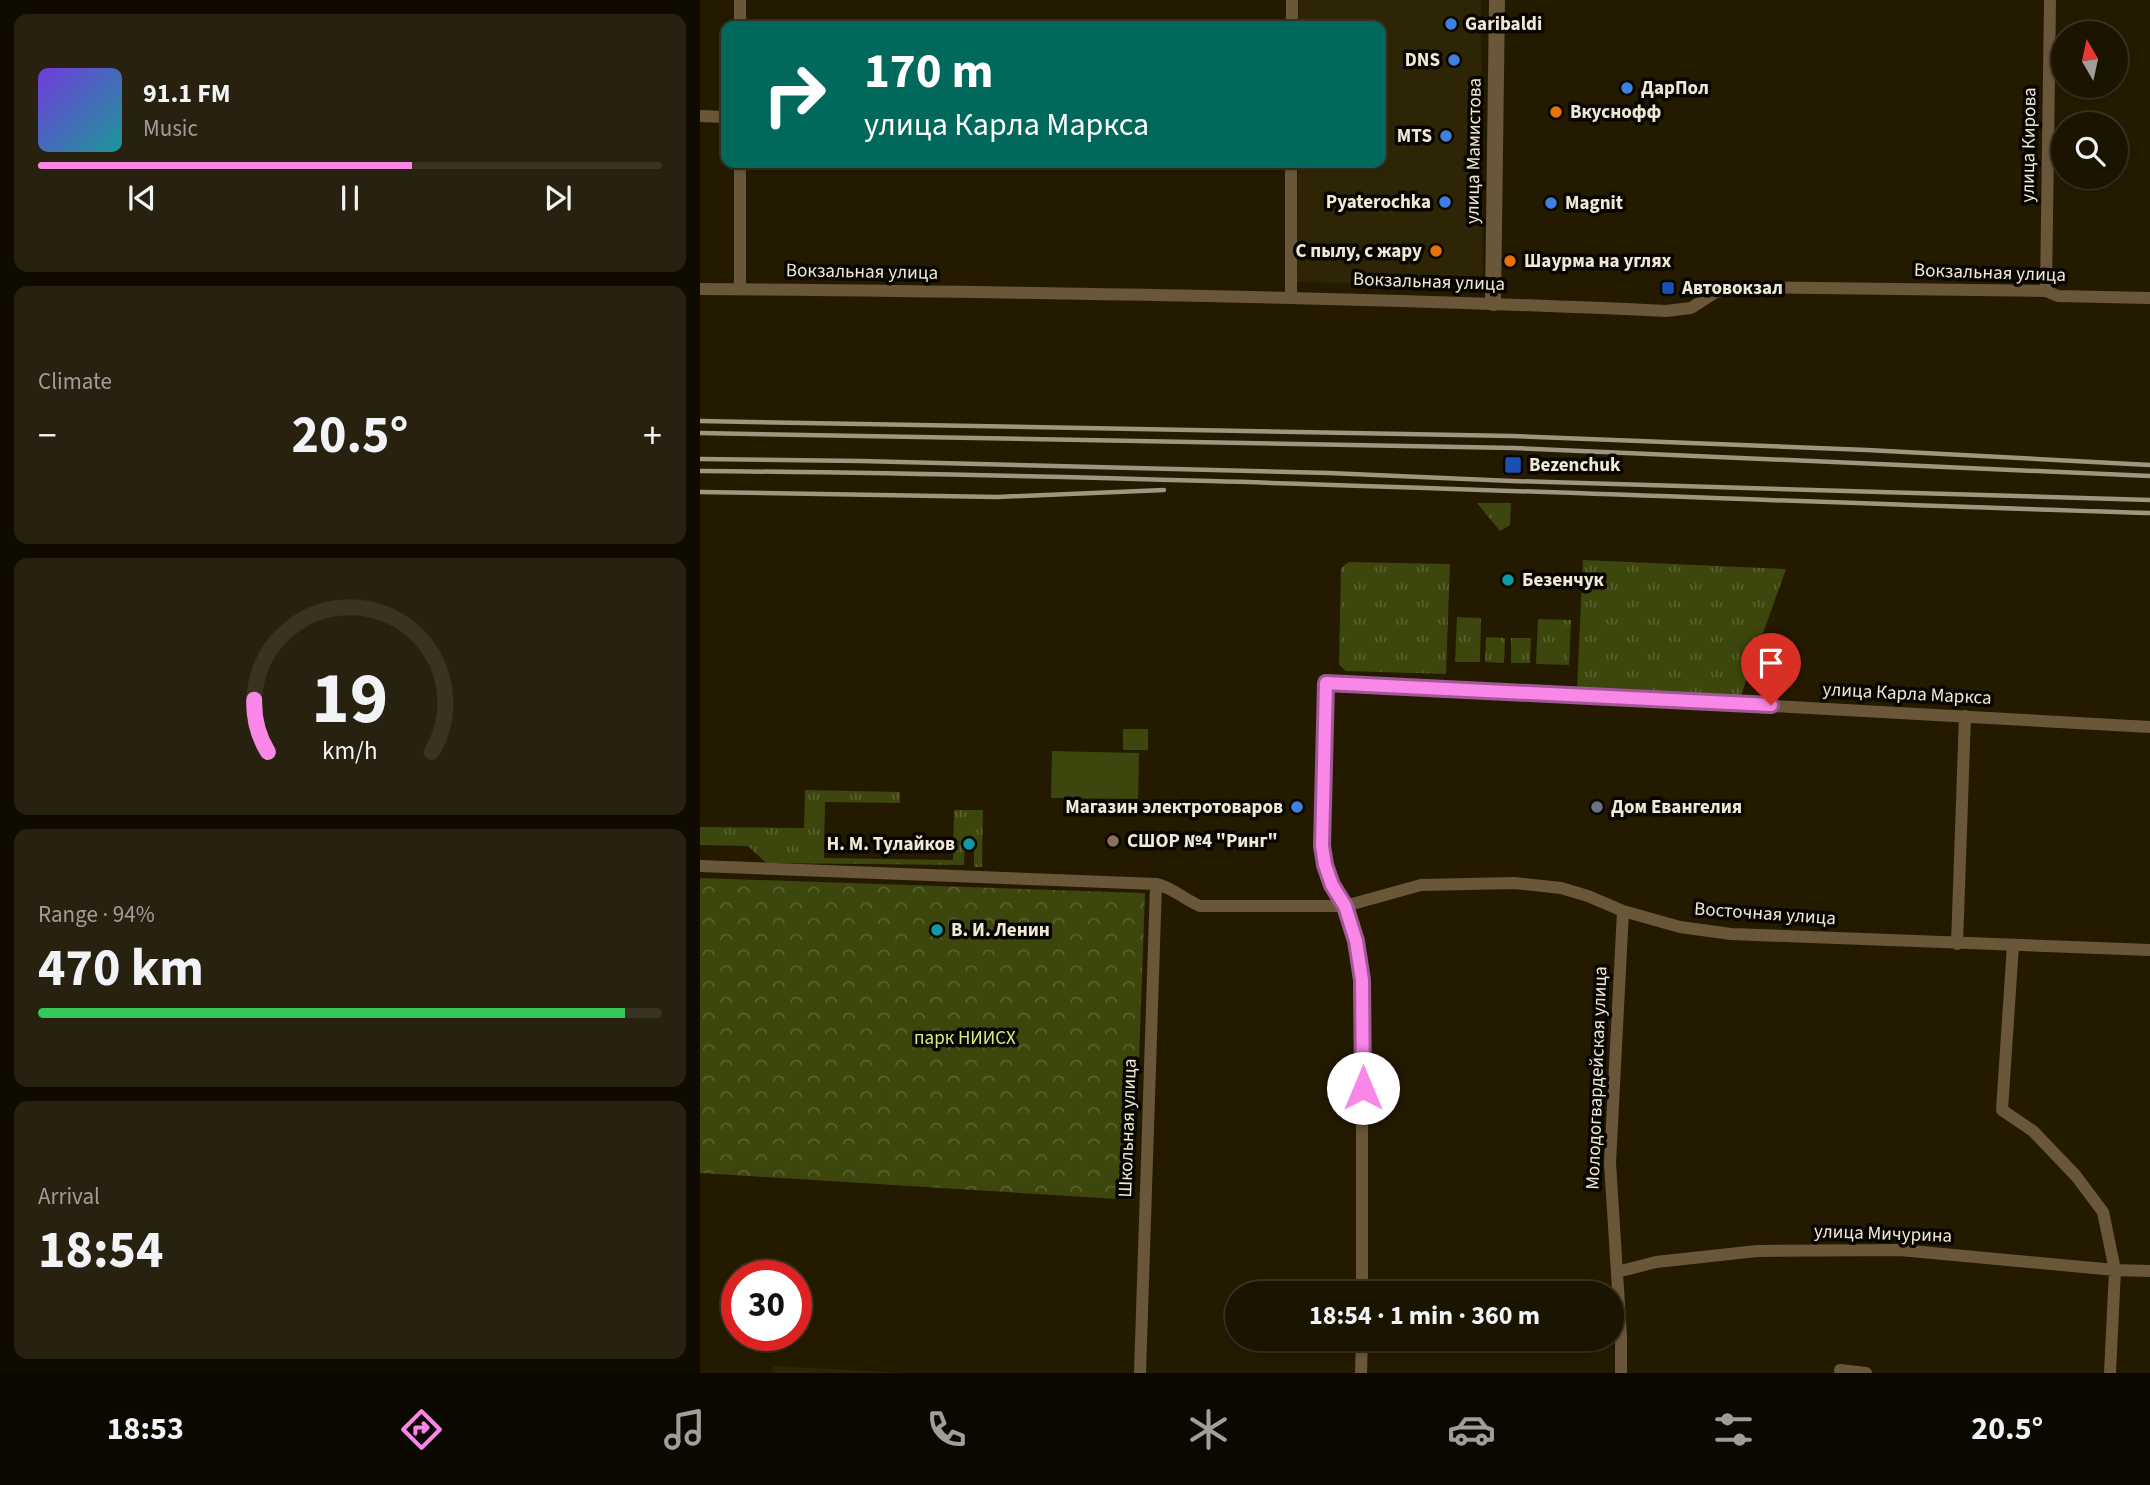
<!DOCTYPE html>
<html lang="en">
<head>
<meta charset="utf-8">
<style>
  body { margin:0; font-family:"Source Sans 3",sans-serif; background:#28210f; color:#f1f3f6; height:100vh; display:flex; flex-direction:column; font-size:26px; white-space:nowrap }
  * { box-sizing:border-box; margin:0 }
  p { font-size:23px; color:#a09e99 }
  .icon { flex:none; width:38px; height:38px; fill:none; stroke:currentColor; stroke-width:2; stroke-linecap:round; stroke-linejoin:round }
  .map { position:relative; flex:1; overflow:hidden }
  .side { display:flex; flex-direction:column; gap:14px; padding:14px; background:#0f0b00; width:700px }
  .side>* { flex:none }
  .banner { position:absolute; left:21px; top:21px; width:665px; height:147px; border-radius:14px; box-shadow:0 2px 5px #0004,0 0 0 2px #393322; background:#00695c; color:#fff; overflow:hidden }
  .needle { width:46px; rotate:351deg }
  .tools { position:absolute; left:1351px; top:21px; display:grid; gap:14px }
  .tools a { display:grid; place-items:center; width:77px; height:77px; border-radius:50%; background:#1b1400; box-shadow:0 2px 5px #0004,0 0 0 2px #393322; font-size:35px }
  .speed { position:absolute; left:21px; top:1260px; display:flex; gap:14px; font-size:35px; font-weight:700; text-align:center }
  .speed>* { display:grid; place-content:center; width:91px; height:91px; border-radius:50%; background:#1b1400; box-shadow:0 2px 5px #0004,0 0 0 2px #393322; line-height:1 }
  .speed .limit { border:10px solid #d22; background:#fff; color:#111 }
  .pin { position:absolute; display:grid; place-items:center; width:60px; height:60px; color:#fff; margin:-72px -30px; border-radius:50% 50% 50% 0; rotate:-45deg; box-shadow:0 0 7px #0007 }
  .pin .icon { rotate:45deg }
  .me { position:absolute; width:77px; margin:-38px; rotate:0deg; stroke-linejoin:round; filter:drop-shadow(0 0 5px #0008) }
  .turn { display:flex; align-items:center; gap:24px; height:147px; padding:0 28px; font-size:32px }
  .turn .icon { width:91px; height:91px; stroke-width:2.5 }
  .turn b { display:block; font-size:49px; line-height:60px }
  .big { font-size:52px; font-weight:700; line-height:1.1 }
  .side .card { flex:1; display:flex; flex-direction:column; justify-content:center; gap:10px; min-width:0; padding:0 24px; border-radius:14px; background:#28210f }
  .side .dial { align-items:center; gap:0 }
  .dial svg { height:182px; overflow:visible; fill:none; stroke:#393322; stroke-width:7; stroke-linecap:round; text-anchor:middle }
  .dial text { fill:#f1f3f6; stroke:none }
  .song { display:flex; align-items:center; gap:21px }
  .cover { width:84px; height:84px; border-radius:10px; background:linear-gradient(135deg,hsl(260 70% 55%),hsl(180 70% 35%)) }
  .played { height:7px; border-radius:4px; background:linear-gradient(90deg,#f987e8 60%,#393322 60%) }
  .keys { display:flex; justify-content:space-around; direction:ltr }
  .heat { display:flex; justify-content:space-between; align-items:center; font-size:38px; direction:ltr }
  .charge { height:10px; border-radius:5px; background:linear-gradient(90deg,#34c759 94%,#393322 0) }
  .trip { position:absolute; left:525px; top:1281px; width:399px; height:70px; border-radius:35px; background:#1b1400; box-shadow:0 2px 5px #0004,0 0 0 2px #393322; font-weight:700; line-height:70px; text-align:center }
  .tab-bar { display:flex; height:112px; justify-content:space-around; align-items:center; background:#0b0800; color:#a09e99 }
  .tab-bar .icon { width:49px; height:49px }
  .tab-bar .on { color:#f987e8 }
  .tab-bar b { font-size:32px; color:#f1f3f6 }
  main { display:flex; flex:1; min-height:0 }
  .map>svg:first-child { display:block }
  .built { fill:#2e2406 }
  .grass { fill:url(#grass-tufts) }
  .park { fill:url(#park-crowns) }
  .pitch { fill:#3d460c }
  .lines { fill:none; stroke-linecap:round; stroke-linejoin:round }
  .minor { stroke:#6a5639; stroke-width:12 }
  .tertiary { stroke:#6a5639; stroke-width:16 }
  .rail { stroke:#9f9681; stroke-width:4.5 }
  .route-casing { stroke:#a25897; stroke-width:18 }
  .route { stroke:#f987e8; stroke-width:12 }
  .shop-dot { fill:#3f7fe0; stroke:#090600; stroke-width:2.5 }
  .food-dot { fill:#e8710a; stroke:#090600; stroke-width:2.5 }
  .transit-dot { fill:#1a4fb4; stroke:#090600; stroke-width:2.5 }
  .culture-dot { fill:#0f9aa8; stroke:#090600; stroke-width:2.5 }
  .worship-dot { fill:#6b7280; stroke:#090600; stroke-width:2.5 }
  .education-dot { fill:#8d6e63; stroke:#090600; stroke-width:2.5 }
  .labels { text-anchor:middle; dominant-baseline:central; stroke-width:7; stroke-linejoin:round; paint-order:stroke }
  .poi-label { font-size:19px; font-weight:bold; fill:#f0e9d7; stroke:#090600; text-anchor:start }
  .street-label { font-size:19px; fill:#f0e9d7; stroke:#090600 }
  .park-label { font-size:19px; fill:#d9f07e; stroke:#090600 }
</style>
</head>
<body>
<main>
<section class="side">
<div class="card">
<div class="song"><i class="cover"></i><div><b>91.1 FM</b><p>Music</p></div></div>
<div class="played"></div>
<div class="keys"><svg class="icon" aria-label="previous" viewBox="0 0 24 24"><path d="M18 5L8 12l10 7zM5 5v14"/></svg><svg class="icon" aria-label="pause" viewBox="0 0 24 24"><path d="M8 5v14M16 5v14"/></svg><svg class="icon" aria-label="next" viewBox="0 0 24 24"><path d="M6 5l10 7-10 7zM19 5v14"/></svg></div>
</div>
<div class="card"><p>Climate</p>
<div class="heat"><a>−</a><b class="big">20.5°</b><a>+</a></div>
</div>
<div class="card dial"><svg viewBox="0 0 100 80">
<path d="M14 69A42 42 0 1 1 86 69"/>
<path d="M14 69A42 42 0 0 1 8 46" stroke="#f987e8"/>
<text x="50" y="56" font-size="32" font-weight="700">19</text>
<text x="50" y="72" font-size="11">km/h</text>
</svg></div>
<div class="card"><p>Range · 94%</p><b class="big">470 km</b><div class="charge"></div></div>
<div class="card"><p>Arrival</p><b class="big">18:54</b></div>
</section>
<div class="map">
<svg width="1450" height="1373" viewBox="0 0 1450 1373">
  <defs>
    <pattern id="grass-tufts" width="24" height="20" patternUnits="userSpaceOnUse" patternTransform="scale(1.75)"><rect width="24" height="20" fill="#3d460c"/><path d="M3 7l-1-3M5 7V3M7 7l1-3M15 17l-1-3M17 17v-4M19 17l1-3" fill="none" stroke="#59612f"/></pattern>
    <pattern id="park-crowns" width="20" height="18" patternUnits="userSpaceOnUse" patternTransform="scale(1.75)"><rect width="20" height="18" fill="#3d460c"/><path d="M2 6a3 3 0 1 1 6 0M12 15a3 3 0 1 1 6 0" fill="none" stroke="#59612f"/></pattern>
  </defs>
  <rect width="100%" height="100%" fill="#241a00"/>
  <!-- built -->
  <path class="built" d="M599 0H781L783 286 597 282 598 163H681V26H599Z
    M73 1366 208 1373H72Z"/>
  <!-- grass -->
  <path class="grass" d="M777 503H811L810 525 800 531Z
    M883 560 1086 569 1041 695 877 688Z
    M649 562 750 564 746 674 646 671 639 665 641 568Z
    M757 617 781 618 780 662H755Z
    M838 619 871 620 869 665 836 664Z
    M786 637 805 638 804 663 785 662Z
    M811 638H831L830 663H811Z
    M105 790 200 792V803L125 802 124 858 253 860 254 810H283L282 867H274V839L265 840 264 865 66 863 48 846 0 845V827L104 828Z"/>
  <!-- park -->
  <path class="park" d="M0 878 445 893 434 1200 0 1173Z"/>
  <!-- pitch -->
  <path class="pitch" d="M423 729H448V750H423Z
    M352 751 439 753 438 799 351 798Z"/>
  <g class="lines">
    <!-- minor -->
    <path class="minor" d="M40 26V0
      M592 26V0
      M0 116 26 117
      M40 163V289
      M0 289C322 292 644 296 966 311L991 308 1016 292 1043 287 1346 291 1358 296 1450 298
      M1346 291 1350 0
      M591 297V163
      M0 866 456 884C472 887 485 900 500 906H645L721 885 814 883 861 888 888 896 923 911 980 927 1031 934 1450 950
      M1257 944 1265 716
      M1313 945 1302 1110 1333 1131 1376 1176 1403 1212 1415 1270 1410 1373
      M917 1272 956 1262 1057 1251 1200 1250 1415 1270 1450 1271
      M662 1293V980L656 941 645 906 632 885 625 865 622 846 627 683 928 698 1450 727
      M1140 1370 1166 1373
      M440 1373 456 884
      M661 1373 662 1339
      M921 1373V1336L910 1163 923 911"/>
    <!-- tertiary -->
    <path class="tertiary" d="M793 303 797 0"/>
    <!-- rail -->
    <path class="rail" d="M0 421 812 436 1167 450 1450 465
      M0 433 814 448 1450 476
      M0 459 161 461 629 473 812 481 1450 500
      M0 471C484 475 967 498 1450 513
      M0 492 297 497 464 490"/>
  </g>
  <g class="lines">
    <!-- route casing -->
    <g class="route-casing">
      <path id="route" d="M663 1088 662 980 656 941 645 906 632 885 625 865 622 846 626 683 1071 705"/>
    </g>
    <!-- route -->
    <use href="#route" class="route"/>
  </g>
  <!-- markers -->
  <g class="shop-dot">
    <circle cx="751" cy="24" r="7"/>
    <circle cx="754" cy="60" r="7"/>
    <circle cx="927" cy="88" r="7"/>
    <circle cx="746" cy="136" r="7"/>
    <circle cx="745" cy="202" r="7"/>
    <circle cx="851" cy="203" r="7"/>
    <circle cx="597" cy="807" r="7"/>
  </g>
  <g class="food-dot">
    <circle cx="856" cy="112" r="7"/>
    <circle cx="736" cy="251" r="7"/>
    <circle cx="810" cy="261" r="7"/>
  </g>
  <g class="transit-dot">
    <rect x="961" y="281" width="14" height="14" rx="3.5"/>
    <rect x="804" y="456" width="18" height="18" rx="3.5"/>
  </g>
  <g class="culture-dot">
    <circle cx="808" cy="580" r="7"/>
    <circle cx="269" cy="844" r="7"/>
    <circle cx="237" cy="930" r="7"/>
  </g>
  <circle class="worship-dot" cx="897" cy="807" r="7"/>
  <circle class="education-dot" cx="413" cy="841" r="7"/>
  <g class="labels">
    <!-- poi labels -->
    <g class="poi-label">
      <text x="765" y="24">Garibaldi</text>
      <text x="740" y="60" text-anchor="end">DNS</text>
      <text x="941" y="88">ДарПол</text>
      <text x="870" y="112">Вкуснофф</text>
      <text x="732" y="136" text-anchor="end">MTS</text>
      <text x="731" y="202" text-anchor="end">Pyaterochka</text>
      <text x="865" y="203">Magnit</text>
      <text x="722" y="251" text-anchor="end">С пылу, с жару</text>
      <text x="824" y="261">Шаурма на углях</text>
      <text x="982" y="288">Автовокзал</text>
      <text x="829" y="465">Bezenchuk</text>
      <text x="822" y="580">Безенчук</text>
      <text x="583" y="807" text-anchor="end">Магазин электротоваров</text>
      <text x="911" y="807">Дом Евангелия</text>
      <text x="427" y="841">СШОР №4 "Ринг"</text>
      <text x="255" y="844" text-anchor="end">Н. М. Тулайков</text>
      <text x="251" y="930">В. И. Ленин</text>
    </g>
    <!-- street labels -->
    <g class="street-label">
      <text transform="translate(1329 145) rotate(-89)">улица Кирова</text>
      <text transform="translate(774 151) rotate(-89)">улица Мамистова</text>
      <text transform="translate(162 272) rotate(1)">Вокзальная улица</text>
      <text transform="translate(1290 273) rotate(2)">Вокзальная улица</text>
      <text transform="translate(729 282) rotate(2)">Вокзальная улица</text>
      <text transform="translate(1207 694) rotate(3)">улица Карла Маркса</text>
      <text transform="translate(1065 914) rotate(4)">Восточная улица</text>
      <text transform="translate(897 1078) rotate(-88)">Молодогвардейская улица</text>
      <text transform="translate(428 1128) rotate(-88)">Школьная улица</text>
      <text transform="translate(1183 1234) rotate(2)">улица Мичурина</text>
    </g>
    <!-- park labels -->
    <g class="park-label">
      <text x="265" y="1038">парк НИИСХ</text>
    </g>
  </g>
</svg>
<div class="tools">
<a><svg class="needle" viewBox="-14 -14 28 28"><path d="M0-13l5 13h-10z" fill="#e53935"/><path d="M0 13l5-13h-10z" fill="#a09e99"/></svg></a>
<a><svg class="icon" aria-label="search" viewBox="0 0 24 24"><circle cx="10" cy="10" r="6"/><path d="M15 15l6 6"/></svg></a>
</div>
<div class="speed"><div class="limit">30</div></div>
<div class="pin" style="left:1071px;top:705px;background:#d93025"><svg class="icon" aria-label="arrive" viewBox="0 0 24 24"><path d="M6 21V4h12l-3 4 3 4H6"/></svg></div>
<svg class="me" style="left:663px;top:1088px" viewBox="-20 -20 40 40"><circle r="19" fill="#fff"/><path d="M0-13L10 11 0 6-10 11z" fill="#f987e8"/></svg>
<div class="trip">18:54 · 1 min · 360 m</div>
<div class="banner">
<div class="turn"><svg class="icon" aria-label="right" viewBox="0 0 24 24"><path d="M7 20v-9h11M14 6l5 5-5 5"/></svg><div><b>170 m</b>улица Карла Маркса</div></div>
</div>
</div>
</main>
<nav class="tab-bar">
<b>18:53</b>
<svg class="icon on" aria-label="directions" viewBox="0 0 24 24"><path d="M12 3l9 9-9 9-9-9zM9 14v-3h6M13 9l2 2-2 2"/></svg>
<svg class="icon" aria-label="music" viewBox="0 0 24 24"><path d="M9 18V5l10-2v13"/><circle cx="6" cy="18" r="3"/><circle cx="16" cy="16" r="3"/></svg>
<svg class="icon" aria-label="phone" viewBox="0 0 24 24"><path d="M5 4h4l2 5-3 2q2 4 5 5l2-3 5 2v4C11 20 4 13 5 4z"/></svg>
<svg class="icon" aria-label="climate" viewBox="0 0 24 24"><path d="M12 3v18M4 7l16 10M4 17L20 7"/></svg>
<svg class="icon" aria-label="car" viewBox="0 0 24 24"><path d="M5 17H2v-5l4-1 3-4h7l3 4 3 1v5h-3M9 17h6M6 11h13"/><circle cx="7" cy="17" r="2"/><circle cx="17" cy="17" r="2"/></svg>
<svg class="icon" aria-label="filters" viewBox="0 0 24 24"><path d="M4 7h16M4 17h16"/><circle cx="9" cy="7" r="2"/><circle cx="15" cy="17" r="2"/></svg>
<b>20.5°</b>
</nav>
</body>
</html>
